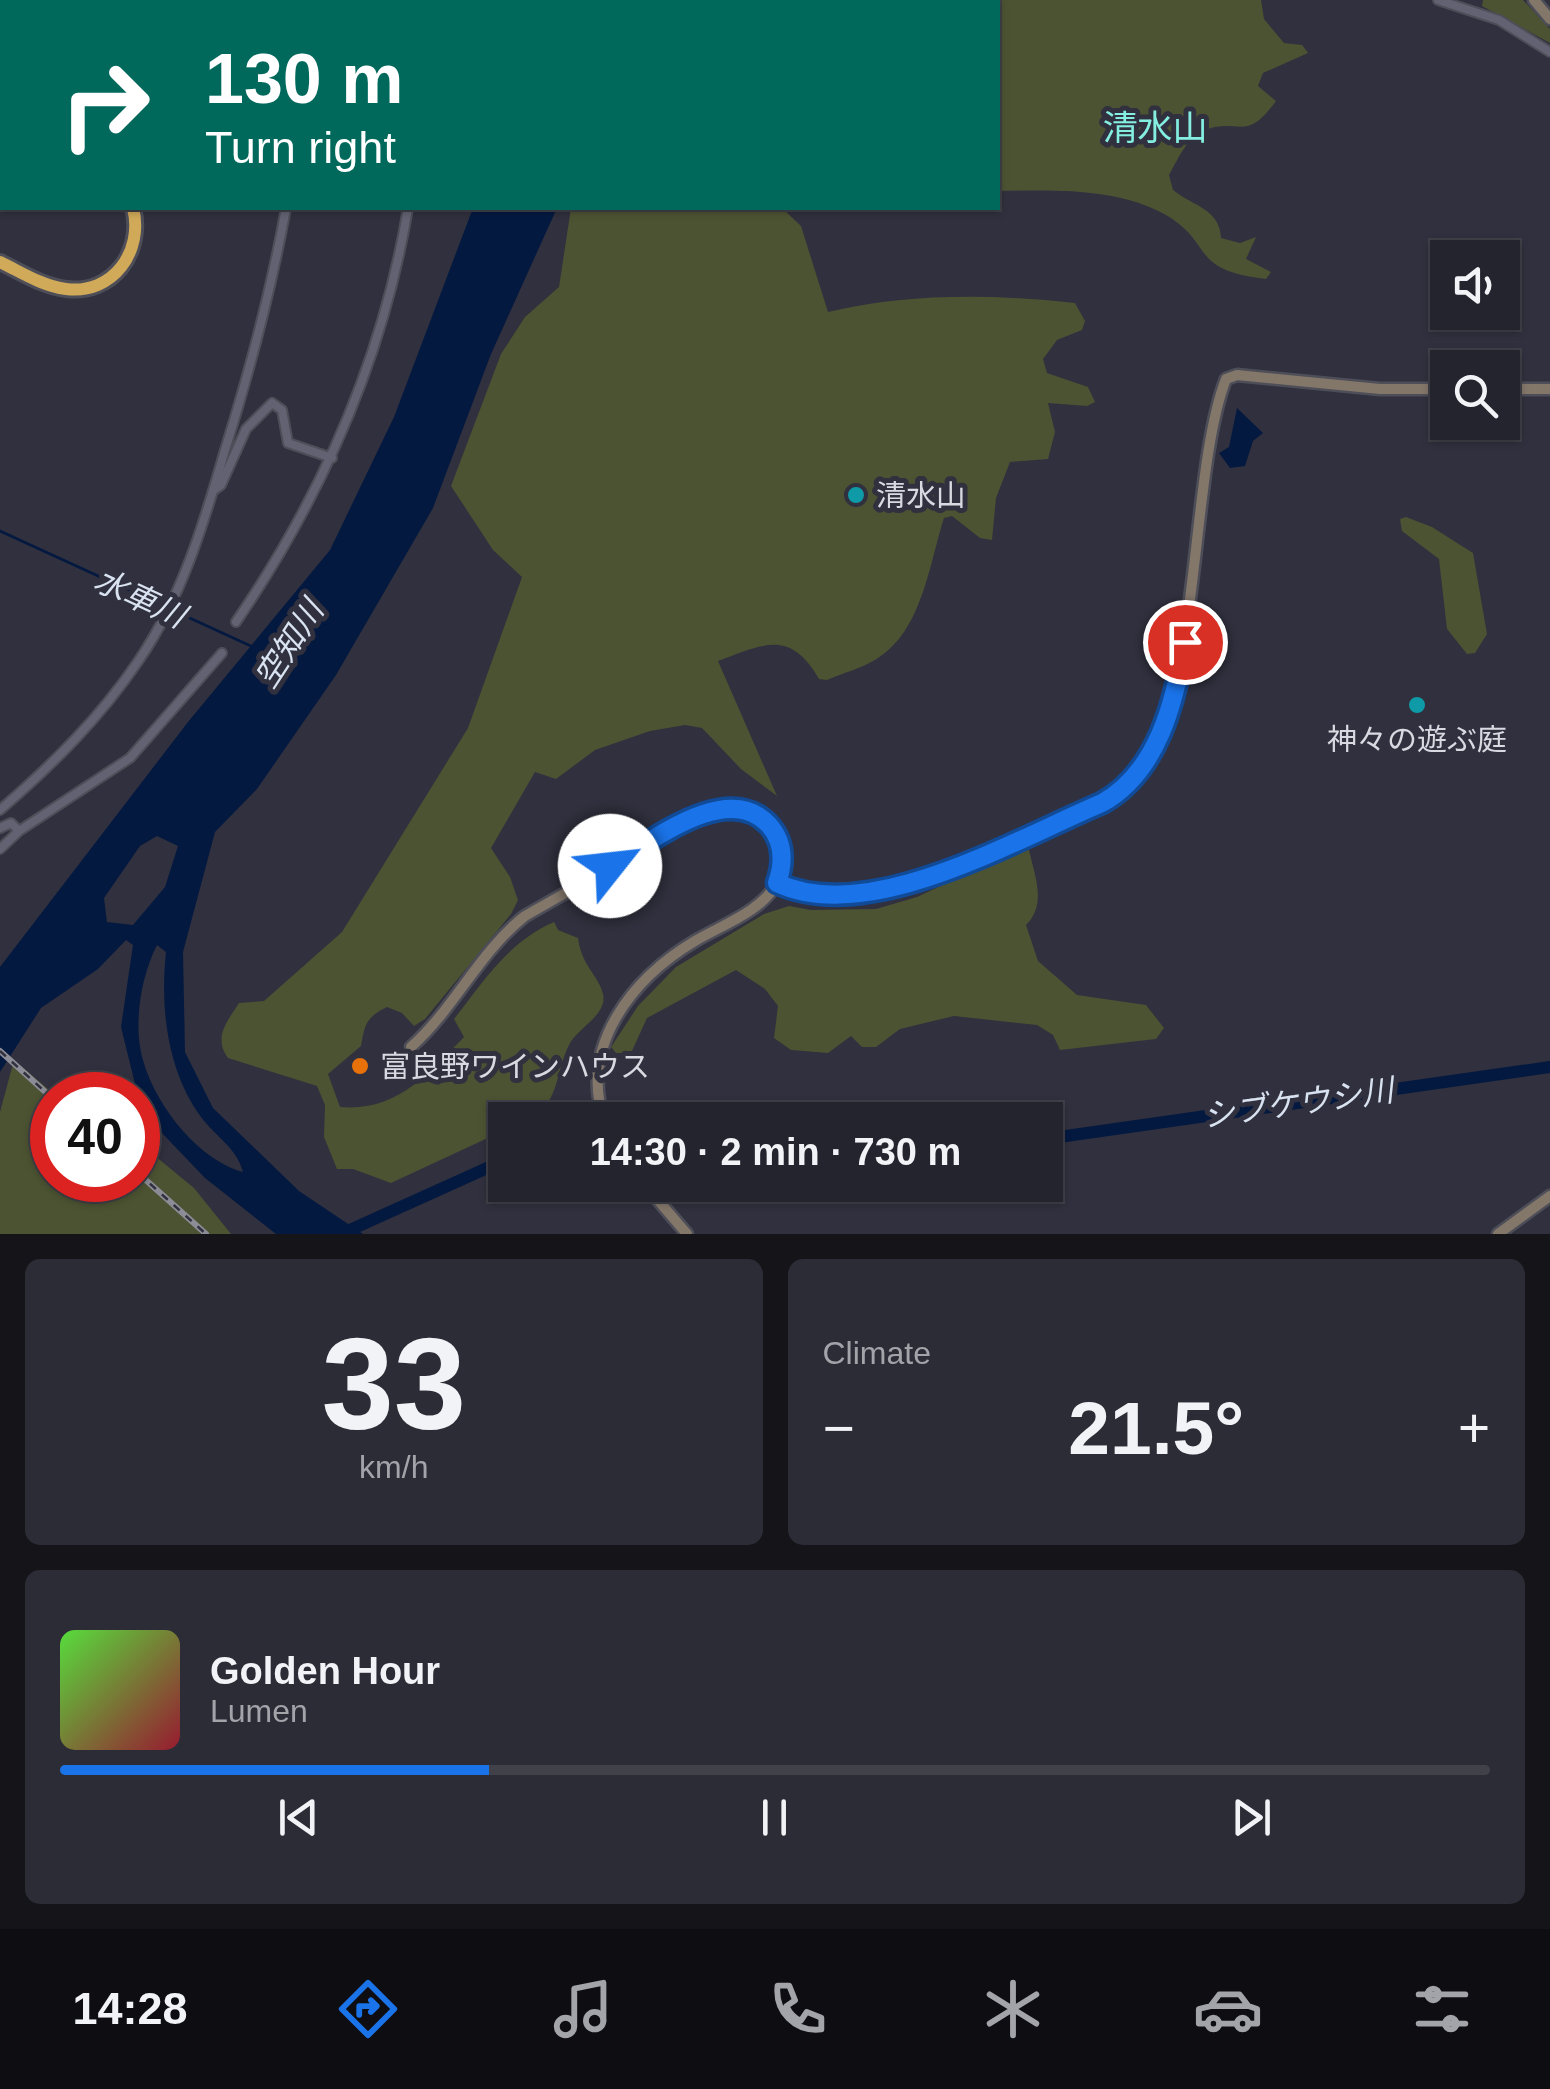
<!DOCTYPE html>
<html lang="en">
<head>
<meta charset="utf-8">
<style>
  body { margin:0; font-family:Arial,"Noto Sans JP",sans-serif; background:#2c2c36; color:#f1f3f6; height:100vh; display:flex; flex-direction:column; font-size:38px; white-space:nowrap }
  * { box-sizing:border-box; margin:0 }
  p { font-size:32px; color:#a3a4aa }
  .icon { flex:none; width:55px; height:55px; fill:none; stroke:currentColor; stroke-width:2; stroke-linecap:round; stroke-linejoin:round }
  .map { position:relative; height:1234px; overflow:hidden }
  .panel { display:flex; flex-direction:column; gap:25px; padding:25px; background:#141419; flex:1 }
  .panel>* { flex:none }
  .hud { position:absolute; left:0px; top:0px; width:1000px; height:210px; box-shadow:0 2px 8px #0004,0 0 0 2px #41414a; background:#00695c; color:#fff; overflow:hidden }
  .buttons { position:absolute; left:1430px; top:240px; display:grid; gap:20px }
  .buttons a { display:grid; place-items:center; width:90px; height:90px; border-radius:0px; background:#24242e; box-shadow:0 2px 8px #0004,0 0 0 2px #41414a; font-size:50px }
  .speed { position:absolute; left:30px; top:1072px; display:flex; gap:20px; font-size:50px; font-weight:700; text-align:center }
  .speed>* { display:grid; place-content:center; width:130px; height:130px; border-radius:50%; background:#24242e; box-shadow:0 2px 8px #0004,0 0 0 2px #41414a; line-height:1 }
  .speed .limit { border:15px solid #d22; background:#fff; color:#111 }
  .pin { position:absolute; display:grid; place-items:center; width:85px; height:85px; color:#fff; margin:-42px; border:5px solid #fff; border-radius:50%; box-shadow:0 2px 10px #0007 }
  .me { position:absolute; width:110px; margin:-55px; rotate:61deg; stroke-linejoin:round; filter:drop-shadow(0 0 8px #0008) }
  .turn { display:flex; align-items:center; gap:35px; height:210px; padding:0 40px; font-size:45px }
  .turn .icon { width:130px; height:130px; stroke-width:2.5 }
  .turn b { display:block; font-size:70px; line-height:85px }
  .big { font-size:75px; font-weight:600; line-height:1.1 }
  .panel .widget { flex:1; display:flex; flex-direction:column; justify-content:center; gap:15px; min-width:0; padding:0 35px; border-radius:15px; background:#2c2c36 }
  .panel .dial { align-items:center; gap:0 }
  .dial b { font-size:130px; line-height:1 }
  .song { display:flex; align-items:center; gap:30px }
  .cover { width:120px; height:120px; border-radius:15px; background:linear-gradient(135deg,hsl(110 70% 55%),hsl(350 70% 35%)) }
  .played { height:10px; border-radius:5px; background:linear-gradient(90deg,#1a73e8 30%,#41414a 30%) }
  .keys { display:flex; justify-content:space-around; direction:ltr }
  .heat { display:flex; justify-content:space-between; align-items:center; font-size:55px; direction:ltr }
  .panel .tiles { flex:1; display:grid; gap:25px; grid-template-columns:1fr 1fr }
  .widget:last-child { grid-column:span 2 }
  .trip { position:absolute; left:488px; top:1102px; width:575px; height:100px; border-radius:0px; background:#24242e; box-shadow:0 2px 8px #0004,0 0 0 2px #41414a; font-weight:600; line-height:100px; text-align:center }
  .menu { display:flex; height:160px; justify-content:space-around; align-items:center; background:#0e0e12; color:#a3a4aa }
  .menu .icon { width:70px; height:70px }
  .menu .current { color:#1a73e8 }
  .menu b { font-size:45px; color:#f1f3f6 }
  .map>svg:first-child { display:block }
  .green { fill:#4c5332 }
  .water { fill:#041940; fill-rule:evenodd }
  .lines { fill:none; stroke-linecap:round; stroke-linejoin:round }
  .stream { stroke:#041940; stroke-width:2.5 }
  .river { stroke:#041940; stroke-width:12 }
  .street-casing { stroke:#4e4e59; stroke-width:12 }
  .secondary-casing { stroke:#4e4e59; stroke-width:15 }
  .highway-casing { stroke:#4e4e59; stroke-width:18 }
  .street { stroke:#626272; stroke-width:8 }
  .secondary { stroke:#83776a; stroke-width:10 }
  .highway { stroke:#d0a959; stroke-width:12 }
  .rail-casing { stroke:#8c8c97; stroke-width:6 }
  .rail { stroke:#30303e; stroke-width:2.5; stroke-dasharray:8; stroke-linecap:butt }
  .route-casing { stroke:#114b97; stroke-width:25 }
  .route { stroke:#1a73e8; stroke-width:18 }
  .culture-dot { fill:#0f9aa8; stroke:#30303e; stroke-width:4 }
  .food-dot { fill:#e8710a; stroke:#30303e; stroke-width:4 }
  .labels { text-anchor:middle; dominant-baseline:central; stroke-width:10; stroke-linejoin:round; paint-order:stroke }
  .poi-label { font-size:30px; fill:#d9d9e2; stroke:#30303e; text-anchor:start }
  .water-label { font-size:32px; font-style:italic; fill:#d9e2f0; stroke:#30303e }
  .quarter-label { font-size:35px; fill:#84eee1; stroke:#30303e }
</style>
</head>
<body>
<div class="map">
<svg width="1550" height="1234" viewBox="0 0 1550 1234">
  <rect width="100%" height="100%" fill="#30303e"/>
  <!-- green -->
  <path class="green" d="M689 0H1261L1264 19 1284 43 1302 45 1308 53 1263 73 1258 86 1276 101C1245 144 1240 117 1205 130 1187 137 1178 159 1169 175L1173 190C1193 206 1220 209 1221 238L1240 243 1256 237 1246 259 1271 272 1266 279C1188 270 1215 244 1166 215 1117 187 1051 190 998 191V2Z
    M1483 0H1523L1550 29V43L1482 6Z
    M571 208H782L801 226 828 312C908 293 993 294 1075 303L1085 321 1082 330 1057 340 1043 359 1047 373 1088 387 1095 402 1087 406 1048 403 1055 432 1048 459 1010 462 996 498 992 540 980 538 952 516 944 518C929 565 922 630 878 658 863 668 843 673 827 680L819 679C790 629 764 644 718 661L777 796 741 769 702 728 685 725 650 731 595 750 556 779 535 772 491 848 510 877 518 900 511 914 425 1019 414 1026 402 1013 387 1007C365 1018 365 1025 361 1046L328 1074 340 1107C397 1112 428 1074 464 1037L454 1019C484 981 508 942 554 922L558 930 578 938C582 967 598 974 603 994 608 1015 577 1028 569 1045 552 1079 562 1120 505 1120V1130L391 1183 353 1169H337L324 1137 325 1105 317 1086 228 1058C213 1037 227 1022 239 1003L264 1001 342 932 468 728 522 577 493 550 451 486 501 354 525 317 559 287Z
    M1406 517 1432 527 1473 553 1487 634 1475 653 1467 654 1447 629 1439 559 1402 531 1400 519Z
    M1021 848 1029 850C1035 877 1047 904 1026 925L1038 961 1077 995 1146 1005 1164 1028 1156 1039 1060 1050 1053 1035 1037 1025 954 1016 900 1029 876 1047H862L851 1036 828 1053 791 1050 774 1038 778 1006 765 989 736 970 647 1018 631 1053H616L611 1047 638 1006 676 967 764 914 789 906 811 910 876 909 917 897Z
    M14 1060 55 1095 52 1180H138V1142L194 1188 231 1234H0V1112Z"/>
  <!-- water -->
  <path class="water" d="M473 208H557L491 354 433 508 336 675 257 789 215 832 183 952 185 1052 213 1108 299 1191 363 1234H276L205 1178 161 1132 138 1096 121 1027 133 945 126 940 98 969 41 1008 0 1072V967L188 722 330 550 394 417ZM157 836 178 846 165 887 133 925 107 922 104 898 140 846ZM157 945 166 952C160 1007 167 1071 201 1117 215 1136 237 1148 243 1172 196 1159 151 1100 141 1052 134 1019 142 974 157 945Z
    M1237 408 1263 433 1253 441 1245 466 1230 468 1219 453 1229 447Z"/>
  <g class="lines">
    <!-- stream -->
    <path class="stream" d="M0 531 253 647"/>
    <!-- river -->
    <path class="river" d="M1045 1139 1550 1067
      M341 1234 505 1160"/>
    <!-- street casing -->
    <g class="street-casing">
      <path id="street" d="M417 0V2
        M1438 0 1499 20 1550 52
        M322 2 323 0
        M214 490 221 485 246 429 272 403 282 410 288 443 332 458
        M236 622C322 496 383 359 408 208
        M0 810C52 765 100 718 139 660 182 597 204 523 225 450 250 370 271 291 286 208
        M0 828 11 823 19 831
        M0 849 19 831 130 758 222 653"/>
    </g>
    <!-- secondary casing -->
    <g class="secondary-casing">
      <path id="secondary" d="M1534 0 1550 19
        M1502 389H1550
        M411 1047C455 1008 479 952 525 916L704 814C752 793 793 836 777 883
        M604 1120C579 1045 633 978 695 941 722 925 761 912 777 883 840 912 906 886 966 861 1014 840 1087 820 1126 788 1203 725 1187 479 1226 379L1237 375 1380 389H1448
        M645 1185 687 1234
        M1498 1234 1550 1196"/>
    </g>
    <!-- highway casing -->
    <g class="highway-casing">
      <path id="highway" d="M100 2 101 0
        M0 155H2
        M0 194 2 189
        M0 262C21 272 42 286 66 289 113 295 144 251 133 208"/>
    </g>
    <!-- street -->
    <use href="#street" class="street"/>
    <!-- secondary -->
    <use href="#secondary" class="secondary"/>
    <!-- highway -->
    <use href="#highway" class="highway"/>
    <!-- rail casing -->
    <g class="rail-casing">
      <path id="rail" d="M0 1051 52 1098
        M138 1173 206 1234"/>
    </g>
    <!-- rail -->
    <use href="#rail" class="rail"/>
  </g>
  <g class="lines">
    <!-- route casing -->
    <g class="route-casing">
      <path id="route" d="M610 866C650 843 727 779 769 825 784 842 784 863 777 883 869 926 1014 840 1102 803 1158 772 1175 701 1185 642"/>
    </g>
    <!-- route -->
    <use href="#route" class="route"/>
  </g>
  <!-- markers -->
  <g class="culture-dot">
    <circle cx="856" cy="495" r="10"/>
    <circle cx="1417" cy="705" r="10"/>
  </g>
  <circle class="food-dot" cx="360" cy="1066" r="10"/>
  <g class="labels">
    <!-- poi labels -->
    <g class="poi-label">
      <text x="876" y="495">清水山</text>
      <text x="1417" y="739" text-anchor="middle">神々の遊ぶ庭</text>
      <text x="380" y="1066">富良野ワインハウス</text>
    </g>
    <!-- water labels -->
    <g class="water-label">
      <text transform="translate(140 598) rotate(25)">水車川</text>
      <text transform="translate(289 644) rotate(-57)">空知川</text>
      <text transform="translate(1298 1103) rotate(-8)">シブケウシ川</text>
    </g>
    <!-- quarter labels -->
    <g class="quarter-label">
      <text x="1155" y="127">清水山</text>
    </g>
  </g>
</svg>
<div class="buttons">
<a><svg class="icon" aria-label="sound" viewBox="0 0 24 24"><path d="M4 9h4l5-4v14l-5-4H4zM17 9q2 3 0 6"/></svg></a>
<a><svg class="icon" aria-label="search" viewBox="0 0 24 24"><circle cx="10" cy="10" r="6"/><path d="M15 15l6 6"/></svg></a>
</div>
<div class="speed"><div class="limit">40</div></div>
<div class="pin" style="left:1185px;top:642px;background:#d93025"><svg class="icon" aria-label="arrive" viewBox="0 0 24 24"><path d="M6 21V4h12l-3 4 3 4H6"/></svg></div>
<svg class="me" style="left:610px;top:866px" viewBox="-20 -20 40 40"><circle r="19" fill="#fff"/><path d="M0-13L10 11 0 6-10 11z" fill="#1a73e8"/></svg>
<div class="trip">14:30 · 2 min · 730 m</div>
<div class="hud">
<div class="turn"><svg class="icon" aria-label="right" viewBox="0 0 24 24"><path d="M7 20v-9h11M14 6l5 5-5 5"/></svg><div><b>130 m</b>Turn right</div></div>
</div>
</div>
<section class="panel">
<div class="tiles">
<div class="widget dial"><b>33</b><p>km/h</p></div>
<div class="widget"><p>Climate</p>
<div class="heat"><a>−</a><b class="big">21.5°</b><a>+</a></div>
</div>
<div class="widget">
<div class="song"><i class="cover"></i><div><b>Golden Hour</b><p>Lumen</p></div></div>
<div class="played"></div>
<div class="keys"><svg class="icon" aria-label="previous" viewBox="0 0 24 24"><path d="M18 5L8 12l10 7zM5 5v14"/></svg><svg class="icon" aria-label="pause" viewBox="0 0 24 24"><path d="M8 5v14M16 5v14"/></svg><svg class="icon" aria-label="next" viewBox="0 0 24 24"><path d="M6 5l10 7-10 7zM19 5v14"/></svg></div>
</div>
</div>
</section>
<nav class="menu">
<b>14:28</b>
<svg class="icon current" aria-label="directions" viewBox="0 0 24 24"><path d="M12 3l9 9-9 9-9-9zM9 14v-3h6M13 9l2 2-2 2"/></svg>
<svg class="icon" aria-label="music" viewBox="0 0 24 24"><path d="M9 18V5l10-2v13"/><circle cx="6" cy="18" r="3"/><circle cx="16" cy="16" r="3"/></svg>
<svg class="icon" aria-label="phone" viewBox="0 0 24 24"><path d="M5 4h4l2 5-3 2q2 4 5 5l2-3 5 2v4C11 20 4 13 5 4z"/></svg>
<svg class="icon" aria-label="climate" viewBox="0 0 24 24"><path d="M12 3v18M4 7l16 10M4 17L20 7"/></svg>
<svg class="icon" aria-label="car" viewBox="0 0 24 24"><path d="M5 17H2v-5l4-1 3-4h7l3 4 3 1v5h-3M9 17h6M6 11h13"/><circle cx="7" cy="17" r="2"/><circle cx="17" cy="17" r="2"/></svg>
<svg class="icon" aria-label="filters" viewBox="0 0 24 24"><path d="M4 7h16M4 17h16"/><circle cx="9" cy="7" r="2"/><circle cx="15" cy="17" r="2"/></svg>
</nav>
</body>
</html>
